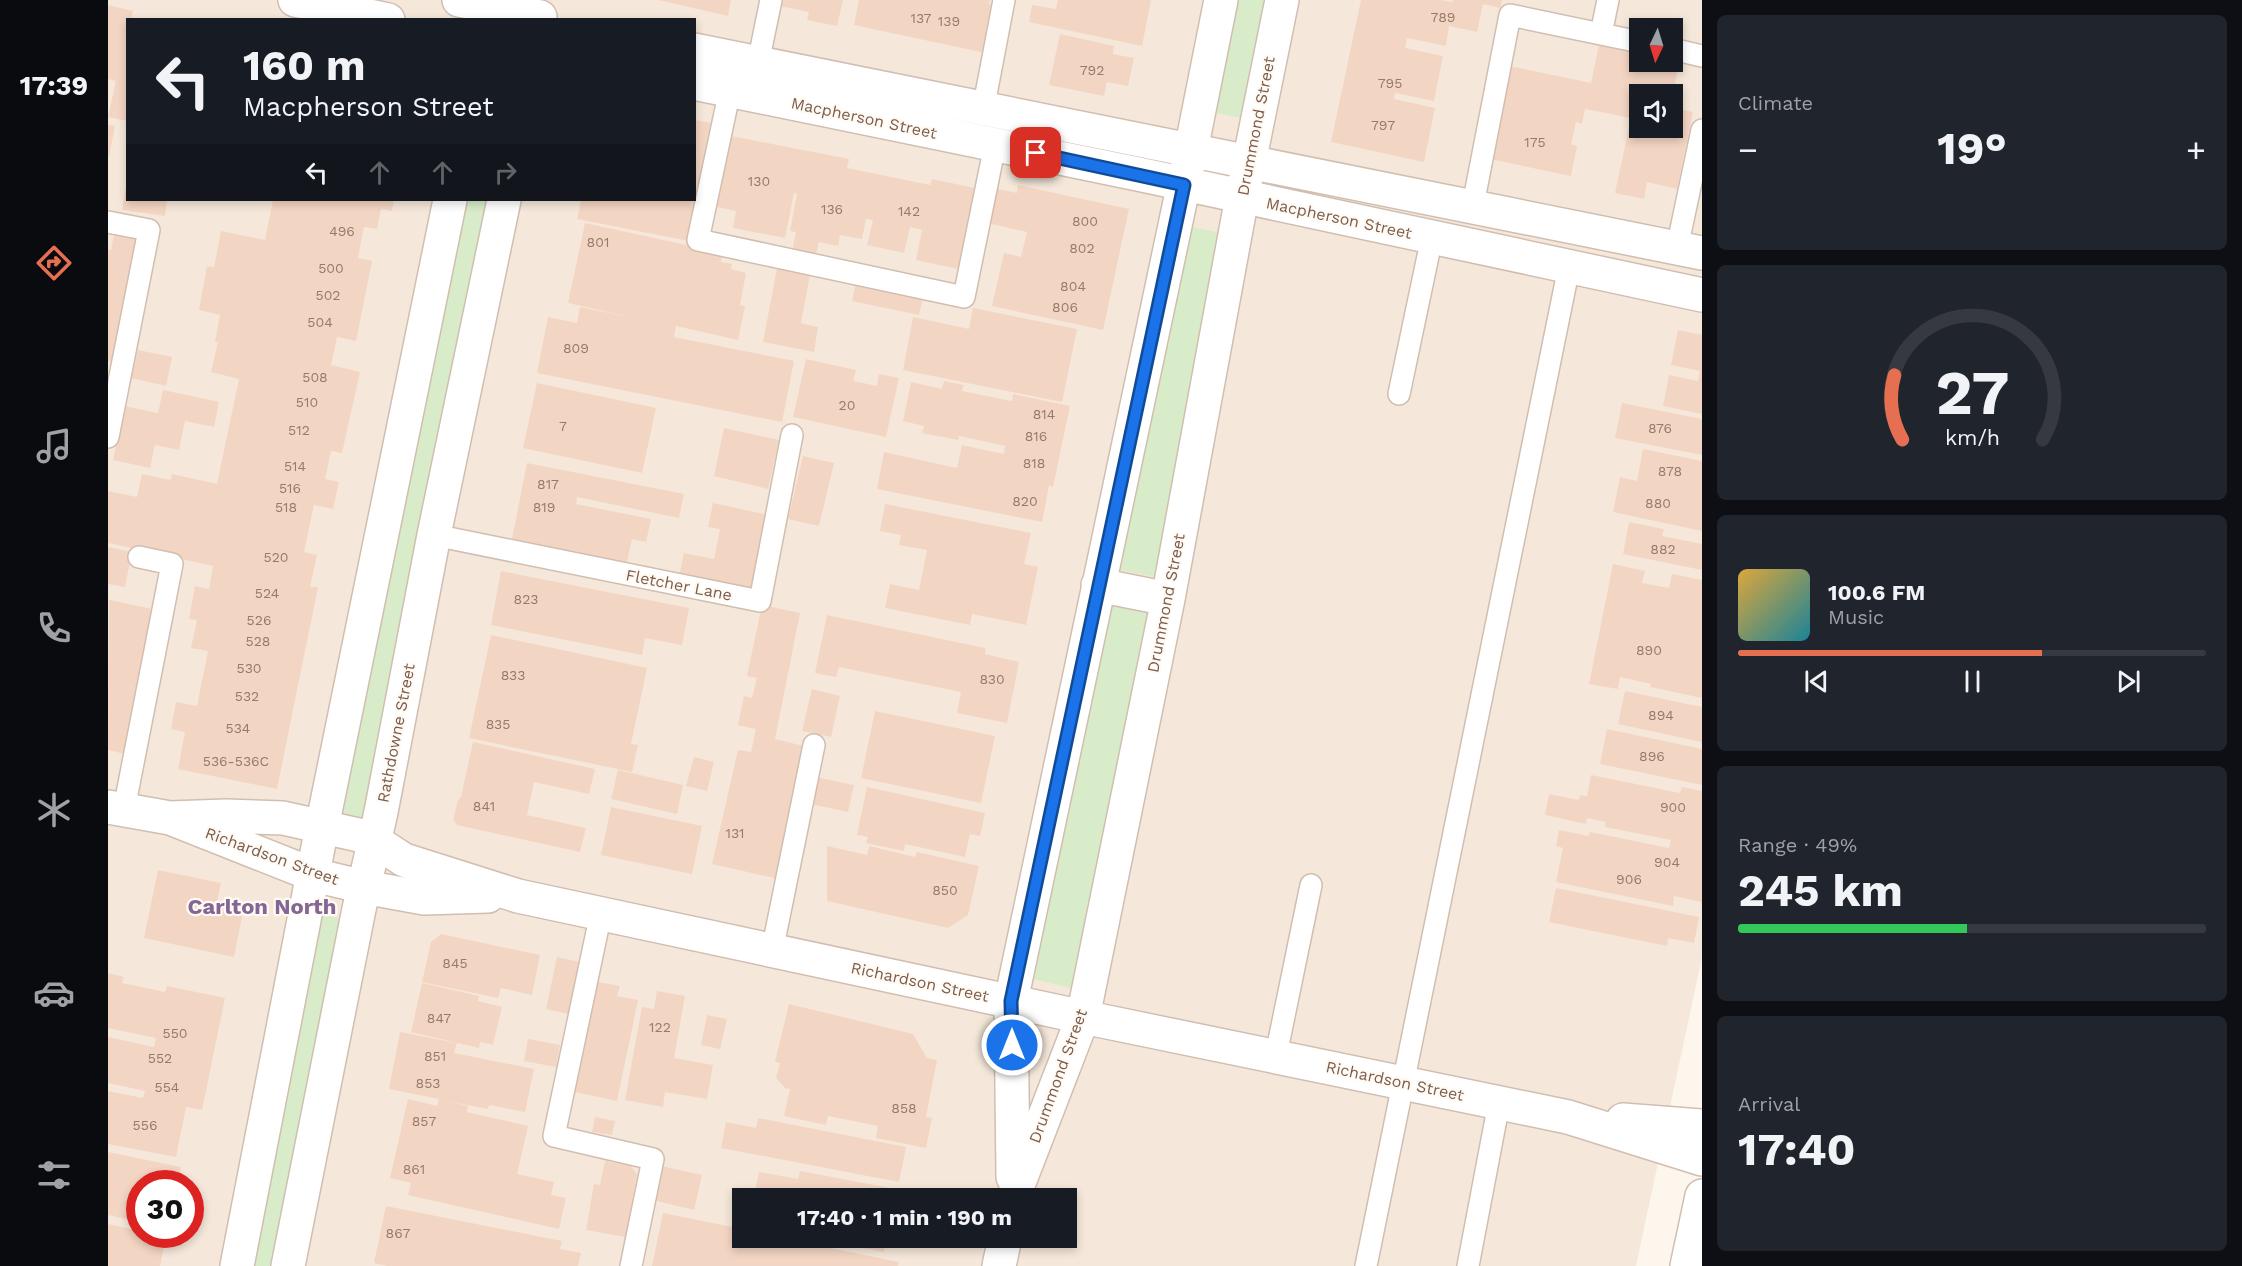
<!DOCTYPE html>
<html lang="en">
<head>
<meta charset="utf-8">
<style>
  body { margin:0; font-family:"Work Sans",sans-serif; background:#20242c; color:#f1f3f6; height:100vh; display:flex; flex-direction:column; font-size:22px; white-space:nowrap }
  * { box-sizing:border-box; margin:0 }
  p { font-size:20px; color:#9ea1a6 }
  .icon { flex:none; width:33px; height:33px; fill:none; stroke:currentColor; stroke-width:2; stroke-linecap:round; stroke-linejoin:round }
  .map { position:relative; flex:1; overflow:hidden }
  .panel { display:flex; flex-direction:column; gap:15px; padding:15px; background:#0d0f14; width:540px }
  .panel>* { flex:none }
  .banner { position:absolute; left:18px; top:18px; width:570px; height:183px; border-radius:0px; box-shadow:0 3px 9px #0003; background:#171b24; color:#f1f3f6; overflow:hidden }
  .needle { width:39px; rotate:184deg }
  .fabs { position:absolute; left:1521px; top:18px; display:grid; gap:12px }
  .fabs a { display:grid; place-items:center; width:54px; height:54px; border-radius:0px; background:#171b24; box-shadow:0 3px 9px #0003; font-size:30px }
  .speed { position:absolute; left:18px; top:1170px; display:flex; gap:12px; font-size:30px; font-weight:700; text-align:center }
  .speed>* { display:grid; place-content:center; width:78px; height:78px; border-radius:50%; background:#171b24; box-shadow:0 3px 9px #0003; line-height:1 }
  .speed .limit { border:9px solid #d22; background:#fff; color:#111 }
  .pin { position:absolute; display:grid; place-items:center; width:51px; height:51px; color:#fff; margin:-26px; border-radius:12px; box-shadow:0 3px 9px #0006 }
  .me { position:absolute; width:66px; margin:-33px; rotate:0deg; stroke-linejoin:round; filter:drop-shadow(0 0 4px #0008) }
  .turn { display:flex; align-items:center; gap:21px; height:126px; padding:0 18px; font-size:27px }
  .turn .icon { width:78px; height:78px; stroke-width:2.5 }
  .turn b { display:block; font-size:42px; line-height:51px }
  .lanes { display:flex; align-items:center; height:57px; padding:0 18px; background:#0003; justify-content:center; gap:30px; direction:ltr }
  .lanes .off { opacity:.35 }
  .big { font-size:45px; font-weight:700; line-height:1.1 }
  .panel .widget { flex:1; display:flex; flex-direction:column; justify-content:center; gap:9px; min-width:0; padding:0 21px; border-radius:9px; background:#20242c }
  .panel .dial { align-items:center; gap:0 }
  .dial svg { height:156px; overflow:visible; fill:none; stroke:#363941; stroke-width:7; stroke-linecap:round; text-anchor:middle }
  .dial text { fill:#f1f3f6; stroke:none }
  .song { display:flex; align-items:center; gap:18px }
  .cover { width:72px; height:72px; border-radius:9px; background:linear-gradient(135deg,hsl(40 70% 55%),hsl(190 70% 35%)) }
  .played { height:6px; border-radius:3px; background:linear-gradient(90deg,#e76f51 65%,#363941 65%) }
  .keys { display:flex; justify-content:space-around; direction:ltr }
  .heat { display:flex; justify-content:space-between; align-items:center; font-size:33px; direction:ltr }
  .charge { height:9px; border-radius:4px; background:linear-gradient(90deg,#34c759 49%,#363941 0) }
  .trip { position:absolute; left:624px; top:1188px; width:345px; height:60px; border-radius:0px; background:#171b24; box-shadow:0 3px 9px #0003; font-weight:700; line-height:60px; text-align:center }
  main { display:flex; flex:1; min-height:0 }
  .tabs { display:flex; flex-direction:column; width:108px; justify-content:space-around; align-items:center; background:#090b0e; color:#9ea1a6 }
  .tabs .icon { width:42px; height:42px }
  .tabs .active { color:#e76f51 }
  .tabs b { font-size:27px; color:#f1f3f6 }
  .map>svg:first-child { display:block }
  .residential { fill:#f5e8da; fill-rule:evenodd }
  .green { fill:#d8ecc9 }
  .building { fill:#f3d5c3 }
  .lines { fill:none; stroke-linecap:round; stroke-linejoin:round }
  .service-casing { stroke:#d1beb0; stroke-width:24 }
  .minor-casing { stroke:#d1beb0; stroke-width:36 }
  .tertiary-casing { stroke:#d1beb0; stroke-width:36 }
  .service { stroke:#fff; stroke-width:21 }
  .minor { stroke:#fff; stroke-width:33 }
  .tertiary { stroke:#fff; stroke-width:33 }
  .route-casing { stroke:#114b97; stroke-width:15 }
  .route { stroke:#1a73e8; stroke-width:10 }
  .labels { text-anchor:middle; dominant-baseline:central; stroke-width:4.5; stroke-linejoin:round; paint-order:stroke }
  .number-label { font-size:14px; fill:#987a6a }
  .street-label { font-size:16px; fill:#7a5c4d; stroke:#fffaf3 }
  .district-label { font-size:22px; font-weight:bold; fill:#846695; stroke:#fffaf3 }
</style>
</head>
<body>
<main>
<nav class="tabs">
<b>17:39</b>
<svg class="icon active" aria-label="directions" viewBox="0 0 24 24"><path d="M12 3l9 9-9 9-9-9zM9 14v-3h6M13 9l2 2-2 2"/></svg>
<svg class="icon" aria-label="music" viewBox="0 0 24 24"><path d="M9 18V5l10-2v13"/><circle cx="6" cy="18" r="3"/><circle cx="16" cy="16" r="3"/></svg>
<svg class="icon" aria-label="phone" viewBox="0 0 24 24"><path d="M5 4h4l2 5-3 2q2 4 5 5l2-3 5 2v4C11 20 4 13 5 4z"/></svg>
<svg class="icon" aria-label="climate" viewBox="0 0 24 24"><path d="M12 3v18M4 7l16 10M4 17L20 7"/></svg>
<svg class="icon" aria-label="car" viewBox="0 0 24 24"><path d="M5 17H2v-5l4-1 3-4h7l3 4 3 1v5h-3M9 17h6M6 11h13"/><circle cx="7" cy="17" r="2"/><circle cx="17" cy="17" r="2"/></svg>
<svg class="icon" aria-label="filters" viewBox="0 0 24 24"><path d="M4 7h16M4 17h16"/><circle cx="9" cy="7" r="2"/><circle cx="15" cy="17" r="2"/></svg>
</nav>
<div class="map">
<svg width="1594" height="1266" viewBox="0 0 1594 1266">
  <rect width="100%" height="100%" fill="#fdf6ec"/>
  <!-- residential -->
  <path class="residential" d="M0 0H1594V957L1528 1266H0ZM20 20H586V200H20ZM1532 28H1564V62H1532ZM1532 94H1564V128H1532ZM32 1184H82V1234H32ZM634 1198H958V1238H634Z"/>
  <!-- green -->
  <path class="green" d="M1121 0H1162L1138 119 1099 111Z
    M349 200H388L259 825 227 818Z
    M1076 225 1118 234 1047 577 1008 569Z
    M1001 603 1040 612 963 988 925 979Z
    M209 913 239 920 171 1266H139Z"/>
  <!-- building -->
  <path class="building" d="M550 0H623L620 16Z
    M672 0H735L729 26 699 20 701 12 671 6Z
    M751 0H882L881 4 888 5 877 53 746 25Z
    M950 0H1043L1034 46 921 22 924 5 948 9Z
    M1253 0H1332L1344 2 1345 0H1394L1392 8 1375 4 1369 32 1341 26 1338 46 1299 38 1297 48 1335 56 1326 101 1287 93 1286 99 1327 108 1316 162 1223 142Z
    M0 5 25 11 23 20H20V121L0 117 8 81 0 79Z
    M952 34 1006 46 1005 54 1026 58 1020 86 999 82 996 96 941 85Z
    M1491 45 1532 53V62H1571L1565 94H1532V128H1564V108L1585 112 1569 189 1539 182 1536 199 1507 193 1523 118 1477 109 1474 124 1468 122 1463 144 1469 146 1463 176 1382 159 1401 66 1483 83Z
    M586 120 603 123 581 241 469 219 473 200H586Z
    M0 125 7 126 1 156 0 155Z
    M618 135 741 159 739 168 822 185 824 179 867 188 850 269 808 260 814 230 802 227 796 253 759 245 765 220 758 219 754 239 732 235 730 246 711 242 706 262 683 256 688 232 682 231 689 194 686 193 677 238 625 228 628 211 604 206Z
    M910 185 1021 209 995 330 884 306 896 253 913 257 919 232 879 223 886 188 909 193Z
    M18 187 20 200H59L57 216 14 210Z
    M165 200H286L284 211 273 209 269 229 256 227 250 258 264 261 248 341 229 337 223 365 252 372 234 453 223 451 217 479 231 482 225 509 206 505 196 552 209 555 202 587H210L169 789 70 769 77 732 63 729 68 702 89 706 100 651 83 648 89 620 81 619 87 586 101 589 105 566 0 543V491L29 497 34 474 63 480 64 474 109 484 131 379 103 372 110 342H107L112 315 91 310 99 266 106 267 113 231 157 240Z
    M477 223 615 253 613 262 624 264 623 269 638 273 632 305 637 306 630 340 568 326 566 337 686 361 674 422 429 373 440 317 469 323 472 307 526 318 460 303Z
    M7 229 32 233 9 363 0 361V249L3 250Z
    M670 263 703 269 693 323 710 327 706 352 655 342Z
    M749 278 816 293 811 315 744 301Z
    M865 308 969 329 954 402 795 370 805 317 861 329Z
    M1570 330 1594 335V414L1555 406 1561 375 1590 381 1592 371 1563 365Z
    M30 350 64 357 58 386 23 378Z
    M698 359 748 370 745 381 769 386 771 374 791 378 778 437 685 417Z
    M836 381 856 385 854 391 904 401 905 394 962 406 945 487 941 486 934 522 769 489 776 452 849 468 854 445 896 454 897 446 851 436 850 440 814 433 816 426 795 421 803 382 834 389Z
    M429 383 548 408 534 473 415 448Z
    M55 390 111 402 106 427 77 421 71 450 47 445 42 468 5 460 16 406 50 413Z
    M1514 403 1594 419V455L1507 438Z
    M616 428 671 440 660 489 606 476Z
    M1535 449 1594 461V531L1505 512 1512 477 1529 481Z
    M695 456 726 463 711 526 680 519Z
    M419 463 576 494 571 518 469 497 468 504 543 519 538 542 524 539 518 567 403 544Z
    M605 503 661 515 644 592 571 577 576 553 606 559 612 529 600 527Z
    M777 504 923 533 916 564 930 567 918 625 864 614 862 625 777 608 782 584 811 590 819 550 791 545 793 535 772 531Z
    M1521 522 1556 529 1554 536 1594 544V570L1515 554Z
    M0 547 24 552 17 587 0 584Z
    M1505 564 1537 571 1534 583 1561 588 1564 574 1594 580V698L1542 687 1543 684 1512 677 1510 689 1481 684Z
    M393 571 581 608 574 645 537 638 534 655 383 625Z
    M1 600 45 609 17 754 0 750Z
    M654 605 692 613 667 739 700 747 671 879 604 864 630 750 643 752 648 729 630 725 636 696 644 698 649 678 639 676Z
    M719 615 877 648V654L911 662 899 723 849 713 853 692 731 667 728 677 707 673Z
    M383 635 539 668 523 744 530 745 524 772 361 738Z
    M704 689 732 696 723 737 694 731Z
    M1517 691 1594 707V742L1510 724Z
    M767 711 887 736 873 803 753 778Z
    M1499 729 1594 749V785L1492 764Z
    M365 742 487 769 481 794 426 782 419 815 478 828 472 852 349 825 345 820 350 800 353 797Z
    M586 757 606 762 599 791 578 786Z
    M510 770 575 785 569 814 503 799Z
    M1483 775 1572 793 1574 787 1594 791V902L1566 896 1565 906 1448 882 1455 848 1448 846 1451 830 1481 836 1482 832 1561 848 1563 840 1497 827 1498 822 1479 818 1478 824 1437 815 1441 794 1471 800 1472 795 1479 796Z
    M707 777 746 785 740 812 702 804Z
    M759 787 877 813 872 836 862 834 857 857 797 844 796 851 758 843 760 837 749 835Z
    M503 807 594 826 584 874 493 855Z
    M719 846 759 855 761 846 807 857 809 852 871 866 860 915 840 928 719 901Z
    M50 870 113 883 108 906 135 912 126 957 36 938Z
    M1448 888 1591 917 1586 943 1560 938 1559 946 1441 922Z
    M333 934 432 955 424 995 393 988 390 998 314 982 323 942Z
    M449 957 472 962 460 1014 438 1009Z
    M0 973 16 977 14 983 57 992 59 986 117 998 94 1110 78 1107 68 1157 0 1144V1091L35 1098 37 1091 0 1083V1037L46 1047 48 1038 0 1028Z
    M484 981 512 986 509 996 530 1000 509 1101 462 1091Z
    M314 983 371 996 370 1001 394 1007 385 1045 372 1042 371 1048 303 1032Z
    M549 991 577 996 566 1058 605 1065 599 1099 557 1092 555 1107 517 1100 534 1007 546 1009Z
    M681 1004 805 1034 819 1058 829 1060 818 1117 824 1118 818 1148 768 1138 770 1126 720 1116 718 1125 676 1116 682 1089 677 1088 668 1078 672 1063 667 1062Z
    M599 1015 619 1019 612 1049 593 1045Z
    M292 1032 349 1043 346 1053 426 1069 417 1112 381 1105 380 1109 338 1101 360 1106 359 1112 420 1126 409 1174 446 1182 443 1195 458 1198 451 1229 300 1195 303 1183 282 1178 300 1099 329 1106 331 1099 281 1089Z
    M420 1039 452 1045 448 1067 416 1061Z
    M487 1117 507 1121 504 1135 484 1132Z
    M650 1118 798 1147 791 1182 613 1148 618 1122 648 1128Z
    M0 1152 73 1167 69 1184H32V1222L0 1215Z
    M497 1161 523 1166 529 1174 517 1237 478 1230 486 1184 492 1185Z
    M553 1166 594 1175 586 1210 545 1200Z
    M692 1171 787 1189 786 1198H646L651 1172 690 1179Z
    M278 1206 454 1241 452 1249 473 1253 470 1266H280L266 1263Z
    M555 1213 634 1229V1238H673L791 1262 790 1266H544Z
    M0 1224 32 1231V1234L58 1236 52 1266H0Z
    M712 1238H778L776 1252 712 1240Z"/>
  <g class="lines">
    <!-- service casing -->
    <g class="service-casing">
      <path id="service" d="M1500 0 1493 34 1532 42
        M1564 49 1594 56
        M650 63 663 0
        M622 90 590 240 856 297 887 145
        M875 110 896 0
        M1365 205 1402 15 1493 34
        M0 222 41 230 0 437
        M1569 248 1594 130
        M1291 394 1324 237
        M326 535 652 601 684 435
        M16 809 64 564 31 557
        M493 913 446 1136 545 1159 523 1266
        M664 951 706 745
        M1168 1055 1203 885
        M1258 1266 1461 267
        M1360 1266 1391 1103"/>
    </g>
    <!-- minor casing -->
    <g class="minor-casing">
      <path id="minor" d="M187 0 280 20
        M351 0 381 6
        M586 50C922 120 1258 184 1594 253
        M586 83 1030 174 1594 295
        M990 585 1060 599
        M0 807 62 818 206 875 256 887 316 898 380 896
        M62 818 118 816 175 818 255 836 267 841 296 860 410 896 975 1017 1460 1117 1594 1159
        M1515 1120 1594 1126
        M905 1177 903 1001 1083 150 1113 0
        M905 1198 975 1017 1060 599 1134 197 1174 0
        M891 1266 897 1238"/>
    </g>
    <!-- tertiary casing -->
    <g class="tertiary-casing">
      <path id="tertiary" d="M381 6 432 17
        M129 1266 214 827 342 200
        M180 1266 251 909 273 812 326 535 396 200
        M1579 1266 1594 1196"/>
    </g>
    <!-- service -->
    <use href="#service" class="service"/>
    <!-- minor -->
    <use href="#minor" class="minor"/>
    <!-- tertiary -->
    <use href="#tertiary" class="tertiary"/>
  </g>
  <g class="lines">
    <!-- route casing -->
    <g class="route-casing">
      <path id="route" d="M904 1045 903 1001 1076 185 928 153"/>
    </g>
    <!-- route -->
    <use href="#route" class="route"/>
  </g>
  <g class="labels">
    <!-- number labels -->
    <g class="number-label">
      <text x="1335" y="17">789</text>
      <text x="813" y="18">137</text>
      <text x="841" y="21">139</text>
      <text x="984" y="70">792</text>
      <text x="1282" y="83">795</text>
      <text x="1275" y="125">797</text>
      <text x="1427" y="142">175</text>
      <text x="651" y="181">130</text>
      <text x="724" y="209">136</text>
      <text x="801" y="211">142</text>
      <text x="977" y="221">800</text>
      <text x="234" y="231">496</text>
      <text x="490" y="242">801</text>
      <text x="974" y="248">802</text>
      <text x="223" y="268">500</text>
      <text x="965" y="286">804</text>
      <text x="220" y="295">502</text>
      <text x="957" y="307">806</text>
      <text x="212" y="322">504</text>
      <text x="468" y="348">809</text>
      <text x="207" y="377">508</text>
      <text x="199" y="402">510</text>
      <text x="739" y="405">20</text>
      <text x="936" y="414">814</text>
      <text x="455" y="426">7</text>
      <text x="1552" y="428">876</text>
      <text x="191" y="430">512</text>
      <text x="928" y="436">816</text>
      <text x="926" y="463">818</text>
      <text x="187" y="466">514</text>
      <text x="1562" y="471">878</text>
      <text x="440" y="484">817</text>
      <text x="182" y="488">516</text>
      <text x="917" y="501">820</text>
      <text x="1550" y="503">880</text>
      <text x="178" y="507">518</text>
      <text x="436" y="507">819</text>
      <text x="1555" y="549">882</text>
      <text x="168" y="557">520</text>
      <text x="159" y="593">524</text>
      <text x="418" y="599">823</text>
      <text x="151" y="620">526</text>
      <text x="150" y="641">528</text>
      <text x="1541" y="650">890</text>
      <text x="141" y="668">530</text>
      <text x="405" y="675">833</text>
      <text x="884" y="679">830</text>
      <text x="139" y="696">532</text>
      <text x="1553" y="715">894</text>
      <text x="390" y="724">835</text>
      <text x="130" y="728">534</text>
      <text x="1544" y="756">896</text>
      <text x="128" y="761">536-536C</text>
      <text x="376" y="806">841</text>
      <text x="1565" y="807">900</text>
      <text x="627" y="833">131</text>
      <text x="1559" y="862">904</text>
      <text x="1521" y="879">906</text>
      <text x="837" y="890">850</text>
      <text x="347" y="963">845</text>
      <text x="331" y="1018">847</text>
      <text x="552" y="1027">122</text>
      <text x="67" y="1033">550</text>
      <text x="327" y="1056">851</text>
      <text x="52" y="1058">552</text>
      <text x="320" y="1083">853</text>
      <text x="59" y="1087">554</text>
      <text x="796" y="1108">858</text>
      <text x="316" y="1121">857</text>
      <text x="37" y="1125">556</text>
      <text x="306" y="1169">861</text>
      <text x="290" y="1233">867</text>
    </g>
    <!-- street labels -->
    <g class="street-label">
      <text transform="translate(756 118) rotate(12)">Macpherson Street</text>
      <text transform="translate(1148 126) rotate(-79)">Drummond Street</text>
      <text transform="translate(1231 218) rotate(12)">Macpherson Street</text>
      <text transform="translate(571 585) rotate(11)">Fletcher Lane</text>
      <text transform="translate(1058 603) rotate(-79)">Drummond Street</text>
      <text transform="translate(288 733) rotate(-79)">Rathdowne Street</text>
      <text transform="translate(164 856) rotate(20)">Richardson Street</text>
      <text transform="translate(812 982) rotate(12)">Richardson Street</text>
      <text transform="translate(950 1076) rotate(-70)">Drummond Street</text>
      <text transform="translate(1287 1081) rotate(12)">Richardson Street</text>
    </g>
    <!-- district labels -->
    <g class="district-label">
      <text x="154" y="906">Carlton North</text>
    </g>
  </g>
</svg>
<div class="fabs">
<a><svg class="needle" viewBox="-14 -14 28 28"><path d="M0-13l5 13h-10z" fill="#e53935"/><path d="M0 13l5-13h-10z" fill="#9ea1a6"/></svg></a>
<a><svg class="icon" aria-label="sound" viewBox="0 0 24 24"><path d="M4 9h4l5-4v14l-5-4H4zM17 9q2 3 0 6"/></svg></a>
</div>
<div class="speed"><div class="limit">30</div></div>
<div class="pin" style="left:928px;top:153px;background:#d93025"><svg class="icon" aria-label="arrive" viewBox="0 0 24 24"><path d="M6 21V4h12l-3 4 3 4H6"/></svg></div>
<svg class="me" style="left:904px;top:1045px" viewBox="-20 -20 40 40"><circle r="17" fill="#1a73e8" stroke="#fff" stroke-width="3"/><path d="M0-11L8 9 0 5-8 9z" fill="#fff"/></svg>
<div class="trip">17:40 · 1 min · 190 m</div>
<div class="banner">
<div class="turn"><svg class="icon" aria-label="left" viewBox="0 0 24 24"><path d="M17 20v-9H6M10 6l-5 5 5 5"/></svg><div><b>160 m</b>Macpherson Street</div></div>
<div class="lanes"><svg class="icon" aria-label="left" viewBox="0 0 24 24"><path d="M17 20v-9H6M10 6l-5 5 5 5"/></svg><svg class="icon off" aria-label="ahead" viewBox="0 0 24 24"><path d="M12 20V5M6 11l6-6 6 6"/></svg><svg class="icon off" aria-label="ahead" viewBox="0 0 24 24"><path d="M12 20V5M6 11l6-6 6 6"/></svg><svg class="icon off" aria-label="right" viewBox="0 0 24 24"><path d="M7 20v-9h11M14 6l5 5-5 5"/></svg></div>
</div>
</div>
<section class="panel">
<div class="widget"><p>Climate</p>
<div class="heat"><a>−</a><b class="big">19°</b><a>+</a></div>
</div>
<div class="widget dial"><svg viewBox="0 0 100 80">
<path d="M14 69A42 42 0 1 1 86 69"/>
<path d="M14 69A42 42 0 0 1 10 36" stroke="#e76f51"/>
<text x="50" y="56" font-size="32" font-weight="700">27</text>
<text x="50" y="72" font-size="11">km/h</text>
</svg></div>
<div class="widget">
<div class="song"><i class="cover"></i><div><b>100.6 FM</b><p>Music</p></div></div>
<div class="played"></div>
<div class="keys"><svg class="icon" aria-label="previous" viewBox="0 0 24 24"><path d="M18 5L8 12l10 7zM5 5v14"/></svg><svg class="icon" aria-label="pause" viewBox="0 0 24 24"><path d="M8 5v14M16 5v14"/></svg><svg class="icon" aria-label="next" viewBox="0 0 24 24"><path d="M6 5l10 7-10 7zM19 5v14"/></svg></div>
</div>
<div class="widget"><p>Range · 49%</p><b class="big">245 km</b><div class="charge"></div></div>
<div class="widget"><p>Arrival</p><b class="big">17:40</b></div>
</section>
</main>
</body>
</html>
